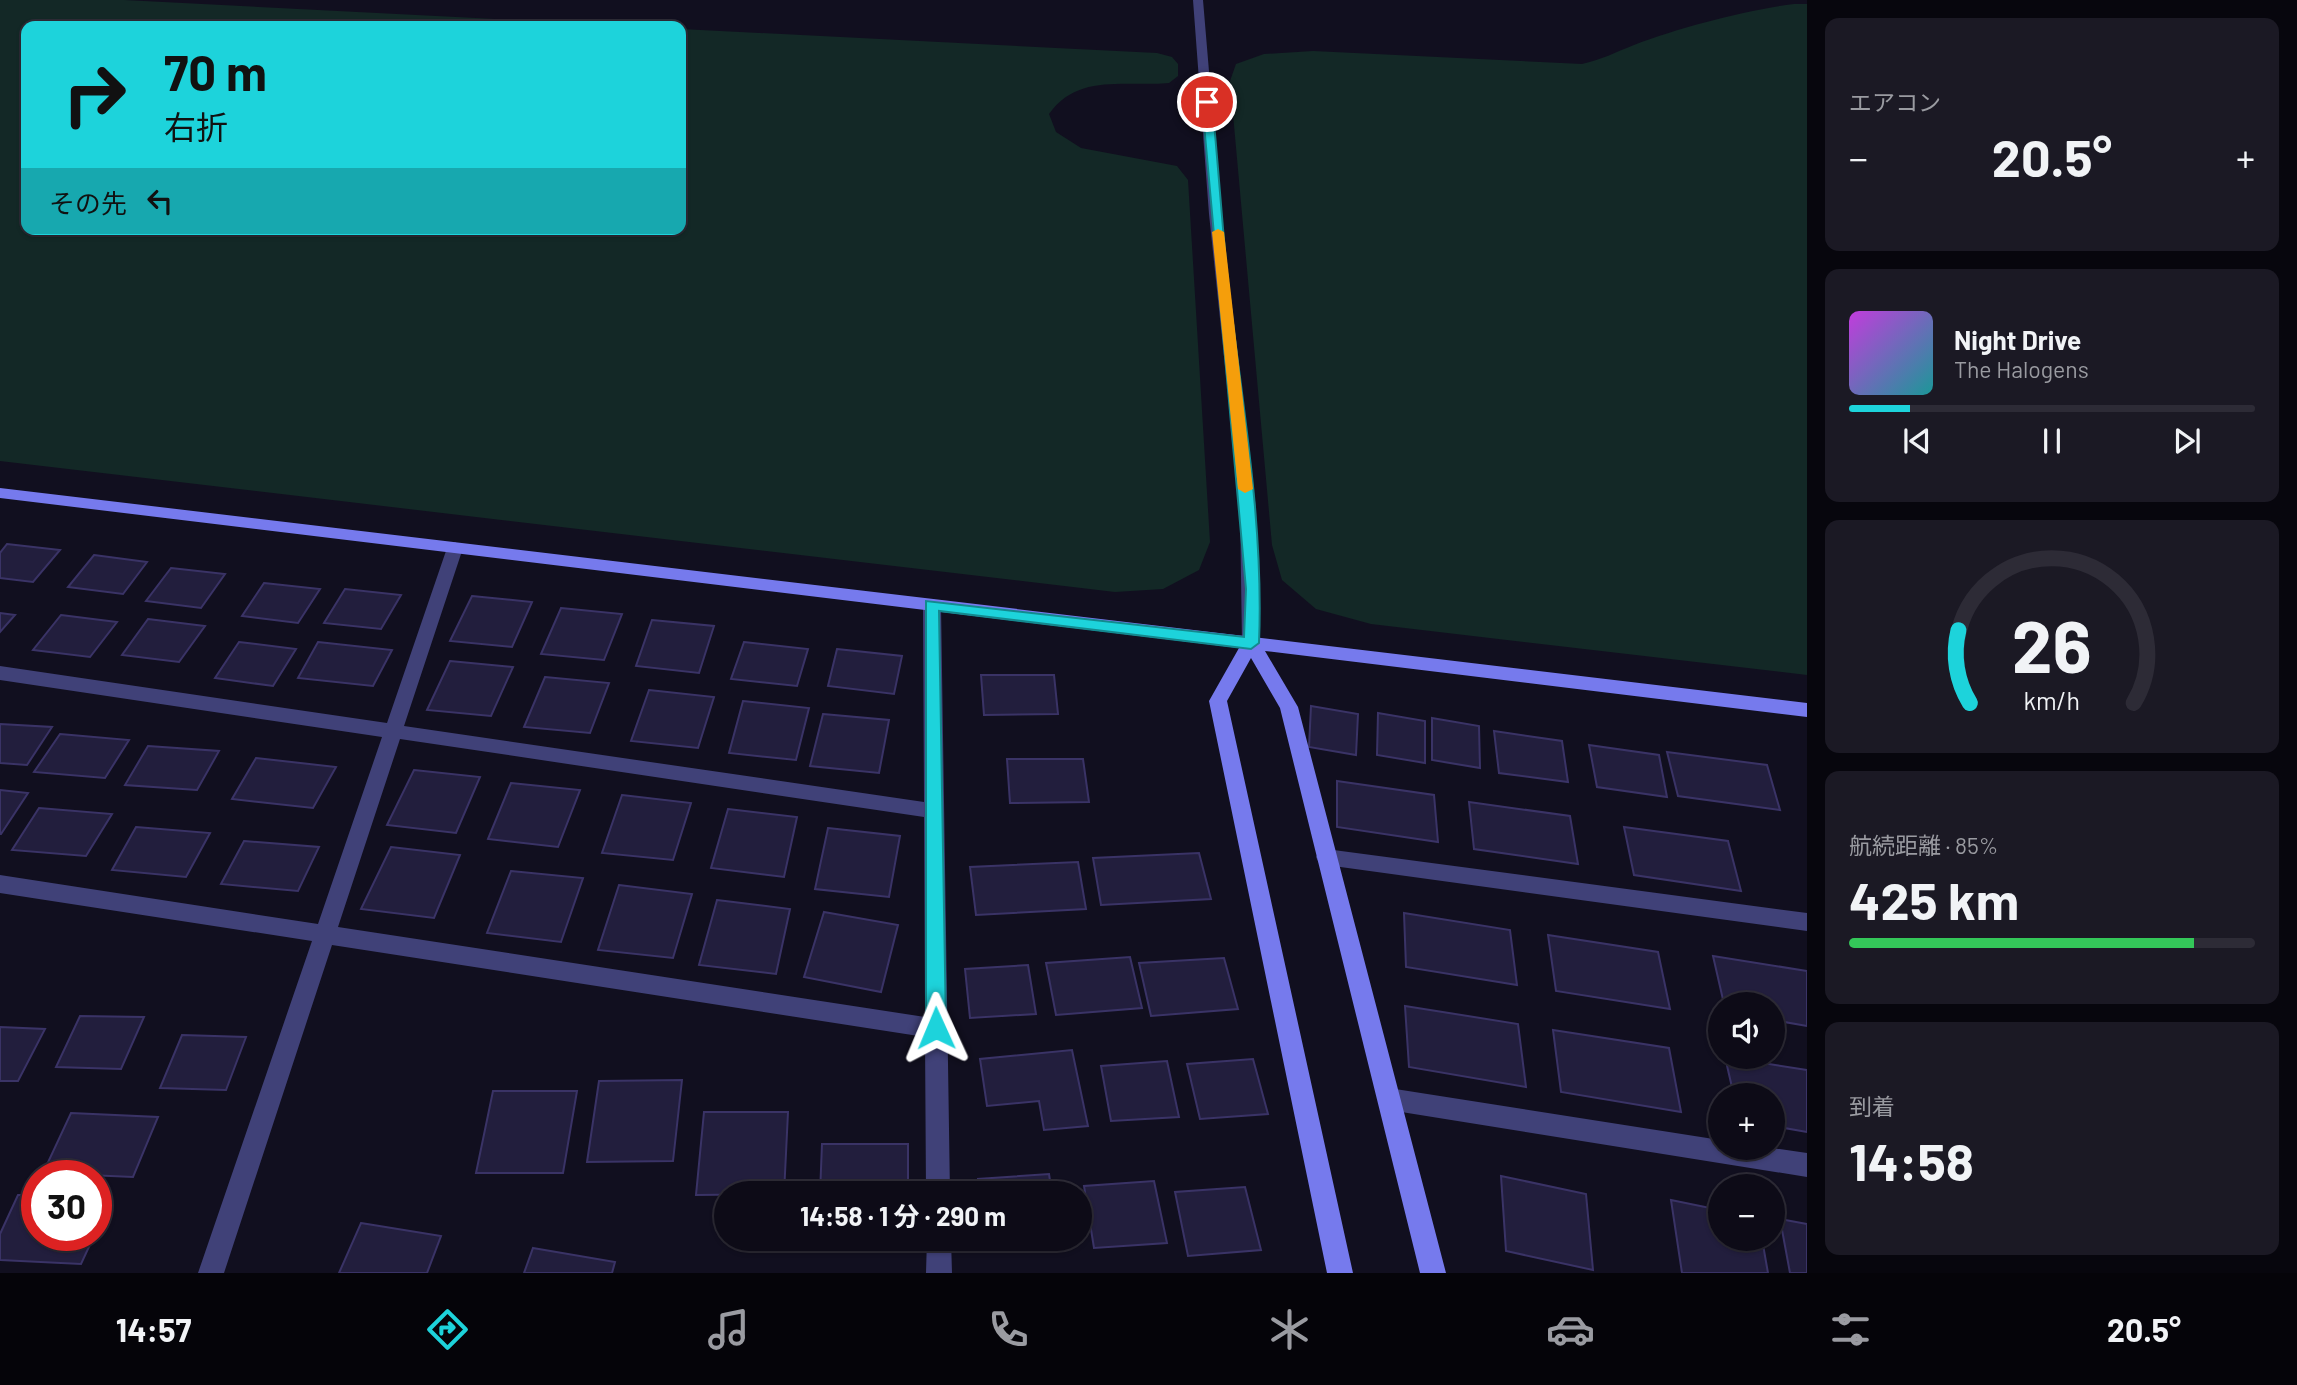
<!DOCTYPE html>
<html lang="ja">
<head>
<meta charset="utf-8">
<style>
  body { margin:0; font-family:Barlow,"Noto Sans JP",sans-serif; background:#1b1924; color:#f1f3f6; height:100vh; display:flex; flex-direction:column; font-size:26px; white-space:nowrap }
  * { box-sizing:border-box; margin:0 }
  p { font-size:23px; color:#9a9ba1 }
  .icon { flex:none; width:38px; height:38px; fill:none; stroke:currentColor; stroke-width:2; stroke-linecap:round; stroke-linejoin:round }
  .map { position:relative; flex:1; overflow:hidden }
  .details { display:flex; flex-direction:column; gap:18px; padding:18px; background:#07060d; width:490px }
  .details>* { flex:none }
  .hud { position:absolute; left:21px; top:21px; width:665px; height:214px; border-radius:14px; box-shadow:0 2px 5px #0004,0 0 0 2px #2d2b36; background:#1dd3db; color:#111; overflow:hidden }
  .controls { position:absolute; left:1708px; top:992px; display:grid; gap:14px }
  .controls a { display:grid; place-items:center; width:77px; height:77px; border-radius:50%; background:#0d0b17; box-shadow:0 2px 5px #0004,0 0 0 2px #2d2b36; font-size:35px }
  .speed { position:absolute; left:21px; top:1160px; display:flex; gap:14px; font-size:35px; font-weight:700; text-align:center }
  .speed>* { display:grid; place-content:center; width:91px; height:91px; border-radius:50%; background:#0d0b17; box-shadow:0 2px 5px #0004,0 0 0 2px #2d2b36; line-height:1 }
  .speed .limit { border:10px solid #d22; background:#fff; color:#111 }
  .pin { position:absolute; display:grid; place-items:center; width:60px; height:60px; color:#fff; margin:-30px; border:4px solid #fff; border-radius:50%; box-shadow:0 2px 7px #0007 }
  .me { position:absolute; width:77px; margin:-38px; rotate:359deg; stroke-linejoin:round; filter:drop-shadow(0 0 5px #0008) }
  .turn { display:flex; align-items:center; gap:24px; height:147px; padding:0 28px; font-size:32px }
  .turn .icon { width:91px; height:91px; stroke-width:2.5 }
  .turn b { display:block; font-size:49px; line-height:60px }
  .then { display:flex; align-items:center; height:66px; padding:0 28px; background:#0003; gap:14px; font-size:26px }
  .big { font-size:52px; font-weight:700; line-height:1.1 }
  .details .tile { flex:1; display:flex; flex-direction:column; justify-content:center; gap:10px; min-width:0; padding:0 24px; border-radius:14px; background:#1b1924 }
  .details .dial { align-items:center; gap:0 }
  .dial svg { height:182px; overflow:visible; fill:none; stroke:#2d2b36; stroke-width:7; stroke-linecap:round; text-anchor:middle }
  .dial text { fill:#f1f3f6; stroke:none }
  .song { display:flex; align-items:center; gap:21px }
  .cover { width:84px; height:84px; border-radius:10px; background:linear-gradient(135deg,hsl(290 70% 55%),hsl(180 70% 35%)) }
  .played { height:7px; border-radius:4px; background:linear-gradient(90deg,#1dd3db 15%,#2d2b36 15%) }
  .keys { display:flex; justify-content:space-around; direction:ltr }
  .heat { display:flex; justify-content:space-between; align-items:center; font-size:38px; direction:ltr }
  .charge { height:10px; border-radius:5px; background:linear-gradient(90deg,#34c759 85%,#2d2b36 0) }
  .trip { position:absolute; left:714px; top:1181px; width:378px; height:70px; border-radius:35px; background:#0d0b17; box-shadow:0 2px 5px #0004,0 0 0 2px #2d2b36; font-weight:700; line-height:70px; text-align:center }
  .tab-bar { display:flex; height:112px; justify-content:space-around; align-items:center; background:#050409; color:#9a9ba1 }
  .tab-bar .icon { width:49px; height:49px }
  .tab-bar .active { color:#1dd3db }
  .tab-bar b { font-size:32px; color:#f1f3f6 }
  main { display:flex; flex:1; min-height:0 }
  .map>svg:first-child { display:block }
  .green { fill:#132826 }
  .building { fill:#221e3d; stroke:#3a3366; stroke-width:2 }
  .lines { fill:none; stroke-linecap:round; stroke-linejoin:round }
  .street { fill:#404178; fill-rule:evenodd }
  .secondary { fill:#767aed; fill-rule:evenodd }
  .route { fill:#1dd3db; stroke:#13898e; stroke-width:2 }
  .slow { fill:#f59e0b }
</style>
</head>
<body>
<main>
<div class="map">
<svg width="1807" height="1273" viewBox="0 0 1807 1273">
  <rect width="100%" height="100%" fill="#110f1f"/>
  <!-- green -->
  <path class="green" d="M0 0H124L633 26H26V229H681V29L1157 53 1172 57 1178 64V76L1169 83C1125 87 1078 73 1049 114L1056 132 1081 148 1177 166 1188 180 1210 542 1199 570 1163 589 1115 592 0 461Z
    M1794 4H1807V675L1371 624 1316 609 1282 580 1272 545 1230 81 1236 64 1264 54 1313 51 1582 64C1601 60 1616 52 1634 45 1678 28 1747 10 1794 4Z"/>
  <!-- building -->
  <path class="building" d="M7 544 60 550 33 582 0 578V553Z
    M94 555 147 562 123 594 68 587Z
    M171 568 225 574 201 608 146 601Z
    M264 583 320 589 298 623 242 616Z
    M345 589 401 595 381 629 324 623Z
    M472 596 532 602 512 647 450 641Z
    M561 608 622 614 604 660 541 654Z
    M0 613 15 615 0 632Z
    M61 615 117 622 90 657 33 650Z
    M148 619 205 626 179 662 122 655Z
    M652 620 714 626 699 673 636 666Z
    M239 642 296 649 273 686 215 678Z
    M318 642 392 650 373 686 298 678Z
    M744 642 808 649 797 686 731 679Z
    M837 649 902 656 894 694 828 686Z
    M450 661 513 667 491 716 427 710Z
    M981 675H1054L1058 714 984 715Z
    M545 677 609 683 590 733 524 727Z
    M649 690 714 697 698 748 631 741Z
    M743 701 809 708 796 760 729 753Z
    M1311 706 1358 714 1356 755 1309 747Z
    M1378 713 1425 721V763L1377 755Z
    M823 714 889 720 879 773 810 766Z
    M1432 718 1479 726 1480 768 1432 760Z
    M0 724 52 727 27 765 0 763Z
    M1494 731 1562 741 1568 782 1499 773Z
    M60 734 129 740 105 778 34 772Z
    M1589 745 1659 755 1667 797 1597 787Z
    M148 746 219 751 197 790 125 785Z
    M1667 752 1767 765 1780 810 1678 796Z
    M256 758 336 767 313 808 232 799Z
    M1007 759H1083L1089 802 1010 803Z
    M414 770 480 777 456 833 387 825Z
    M1337 781 1434 795 1438 842 1337 827Z
    M511 783 580 790 558 847 488 839Z
    M0 790 28 793 1 834H0Z
    M622 795 691 803 673 860 602 853Z
    M1469 802 1570 816 1578 864 1474 849Z
    M39 808 112 814 86 856 12 850Z
    M728 809 797 817 784 877 711 868Z
    M136 827 210 833 186 877 112 870Z
    M1624 827 1728 841 1741 891 1634 875Z
    M828 828 900 836 889 897 815 889Z
    M244 841 319 847 298 891 221 884Z
    M391 847 460 855 434 918 361 909Z
    M1199 853 1211 899 1101 905 1093 858Z
    M1078 862 1086 909 976 915 970 867Z
    M511 871 583 878 561 942 487 933Z
    M619 885 692 894 673 958 598 950Z
    M717 900 790 909 776 974 699 965Z
    M824 912 898 925 881 992 804 977Z
    M1404 913 1510 930 1517 985 1406 967Z
    M1548 935 1658 952 1670 1009 1556 991Z
    M1713 956 1807 971V1026L1773 1020V1004H1724Z
    M1130 957 1142 1008 1056 1015 1046 963Z
    M1224 958 1238 1009 1151 1016 1139 963Z
    M1028 965 1036 1014 970 1018 965 969Z
    M1405 1006 1518 1024 1526 1087 1409 1067Z
    M80 1016 144 1017 121 1069 56 1067Z
    M0 1027 45 1029 18 1081H0Z
    M1553 1030 1669 1048 1681 1112 1561 1092Z
    M182 1035 246 1037 226 1090 160 1088Z
    M1072 1050 1088 1126 1044 1130 1039 1101 987 1106 980 1059Z
    M1725 1057 1807 1070V1132L1773 1126V1096H1734Z
    M1253 1059 1268 1114 1200 1119 1187 1064Z
    M1167 1061 1179 1117 1111 1121 1101 1066Z
    M682 1080 673 1161 587 1162 599 1081Z
    M493 1091H577L563 1173H476Z
    M704 1112H788L784 1194 696 1195Z
    M71 1113 158 1117 133 1177 43 1173Z
    M822 1144H908V1194H820Z
    M1049 1174 1052 1194H979L978 1179Z
    M1501 1176 1586 1194 1593 1270 1506 1251Z
    M1154 1181 1167 1243 1094 1248 1084 1186Z
    M1245 1187 1261 1250 1188 1256 1175 1192Z
    M18 1195H37V1236H94L81 1264 0 1260V1234Z
    M96 1198H110L96 1229Z
    M1671 1200 1720 1210V1239H1762L1768 1273H1682Z
    M1780 1219 1807 1224V1273H1790Z
    M361 1223 441 1236 427 1273H339Z
    M533 1248 615 1262 612 1273H524Z"/>
  <g class="lines">
    <!-- street -->
    <path class="street" d="M1193 0H1203L1221 214 1256 509 1260 643 1251 649 1242 643 1240 509 1209 214Z
      M455 542 463 548 404 726 924 802 923 605 932 599 938 601 941 605 950 1194H926L925 1037 332 945 224 1273H198L312 941 0 893V875L318 924 382 737 0 680V666L387 723 447 548ZM400 739 924 817 925 1017 338 927Z
      M1326 849 1807 913V931L1326 865 1319 863 1316 857 1319 851Z
      M1389 1088 1720 1140V1148H1772L1807 1153V1177L1389 1110 1381 1107 1378 1099 1381 1091Z
      M927 1239H951L952 1273H926Z"/>
    <!-- secondary -->
    <path class="secondary" d="M0 488 1807 703V717L1265 651 1298 707 1446 1273H1420L1280 708 1251 658 1227 701 1353 1273H1327L1209 701 1239 648 0 498Z"/>
  </g>
  <!-- route -->
  <path class="route" d="M1207 99 1212 102C1218 162 1222 223 1228 283 1242 403 1264 523 1259 643L1251 649 939 611 946 1028 944 1035 936 1038 929 1035 926 1028V601L1244 637 1246 589 1202 102Z"/>
  <!-- slow -->
  <path class="slow" d="M1218 229 1224 232 1253 489 1245 493 1238 489 1212 232Z"/>
</svg>
<div class="controls">
<a><svg class="icon" aria-label="sound" viewBox="0 0 24 24"><path d="M4 9h4l5-4v14l-5-4H4zM17 9q2 3 0 6"/></svg></a>
<a>+</a>
<a>−</a>
</div>
<div class="speed"><div class="limit">30</div></div>
<div class="pin" style="left:1207px;top:102px;background:#d93025"><svg class="icon" aria-label="arrive" viewBox="0 0 24 24"><path d="M6 21V4h12l-3 4 3 4H6"/></svg></div>
<svg class="me" style="left:936px;top:1028px" viewBox="-20 -20 40 40"><path d="M0-17L14 15 0 8-14 15z" fill="#1dd3db" stroke="#fff" stroke-width="4"/></svg>
<div class="trip">14:58 · 1 分 · 290 m</div>
<div class="hud">
<div class="turn"><svg class="icon" aria-label="right" viewBox="0 0 24 24"><path d="M7 20v-9h11M14 6l5 5-5 5"/></svg><div><b>70 m</b>右折</div></div>
<div class="then">その先<svg class="icon" aria-label="left" viewBox="0 0 24 24"><path d="M17 20v-9H6M10 6l-5 5 5 5"/></svg></div>
</div>
</div>
<section class="details">
<div class="tile"><p>エアコン</p>
<div class="heat"><a>−</a><b class="big">20.5°</b><a>+</a></div>
</div>
<div class="tile">
<div class="song"><i class="cover"></i><div><b>Night Drive</b><p>The Halogens</p></div></div>
<div class="played"></div>
<div class="keys"><svg class="icon" aria-label="previous" viewBox="0 0 24 24"><path d="M18 5L8 12l10 7zM5 5v14"/></svg><svg class="icon" aria-label="pause" viewBox="0 0 24 24"><path d="M8 5v14M16 5v14"/></svg><svg class="icon" aria-label="next" viewBox="0 0 24 24"><path d="M6 5l10 7-10 7zM19 5v14"/></svg></div>
</div>
<div class="tile dial"><svg viewBox="0 0 100 80">
<path d="M14 69A42 42 0 1 1 86 69"/>
<path d="M14 69A42 42 0 0 1 9 37" stroke="#1dd3db"/>
<text x="50" y="56" font-size="32" font-weight="700">26</text>
<text x="50" y="72" font-size="11">km/h</text>
</svg></div>
<div class="tile"><p>航続距離 · 85%</p><b class="big">425 km</b><div class="charge"></div></div>
<div class="tile"><p>到着</p><b class="big">14:58</b></div>
</section>
</main>
<nav class="tab-bar">
<b>14:57</b>
<svg class="icon active" aria-label="directions" viewBox="0 0 24 24"><path d="M12 3l9 9-9 9-9-9zM9 14v-3h6M13 9l2 2-2 2"/></svg>
<svg class="icon" aria-label="music" viewBox="0 0 24 24"><path d="M9 18V5l10-2v13"/><circle cx="6" cy="18" r="3"/><circle cx="16" cy="16" r="3"/></svg>
<svg class="icon" aria-label="phone" viewBox="0 0 24 24"><path d="M5 4h4l2 5-3 2q2 4 5 5l2-3 5 2v4C11 20 4 13 5 4z"/></svg>
<svg class="icon" aria-label="climate" viewBox="0 0 24 24"><path d="M12 3v18M4 7l16 10M4 17L20 7"/></svg>
<svg class="icon" aria-label="car" viewBox="0 0 24 24"><path d="M5 17H2v-5l4-1 3-4h7l3 4 3 1v5h-3M9 17h6M6 11h13"/><circle cx="7" cy="17" r="2"/><circle cx="17" cy="17" r="2"/></svg>
<svg class="icon" aria-label="filters" viewBox="0 0 24 24"><path d="M4 7h16M4 17h16"/><circle cx="9" cy="7" r="2"/><circle cx="15" cy="17" r="2"/></svg>
<b>20.5°</b>
</nav>
</body>
</html>
